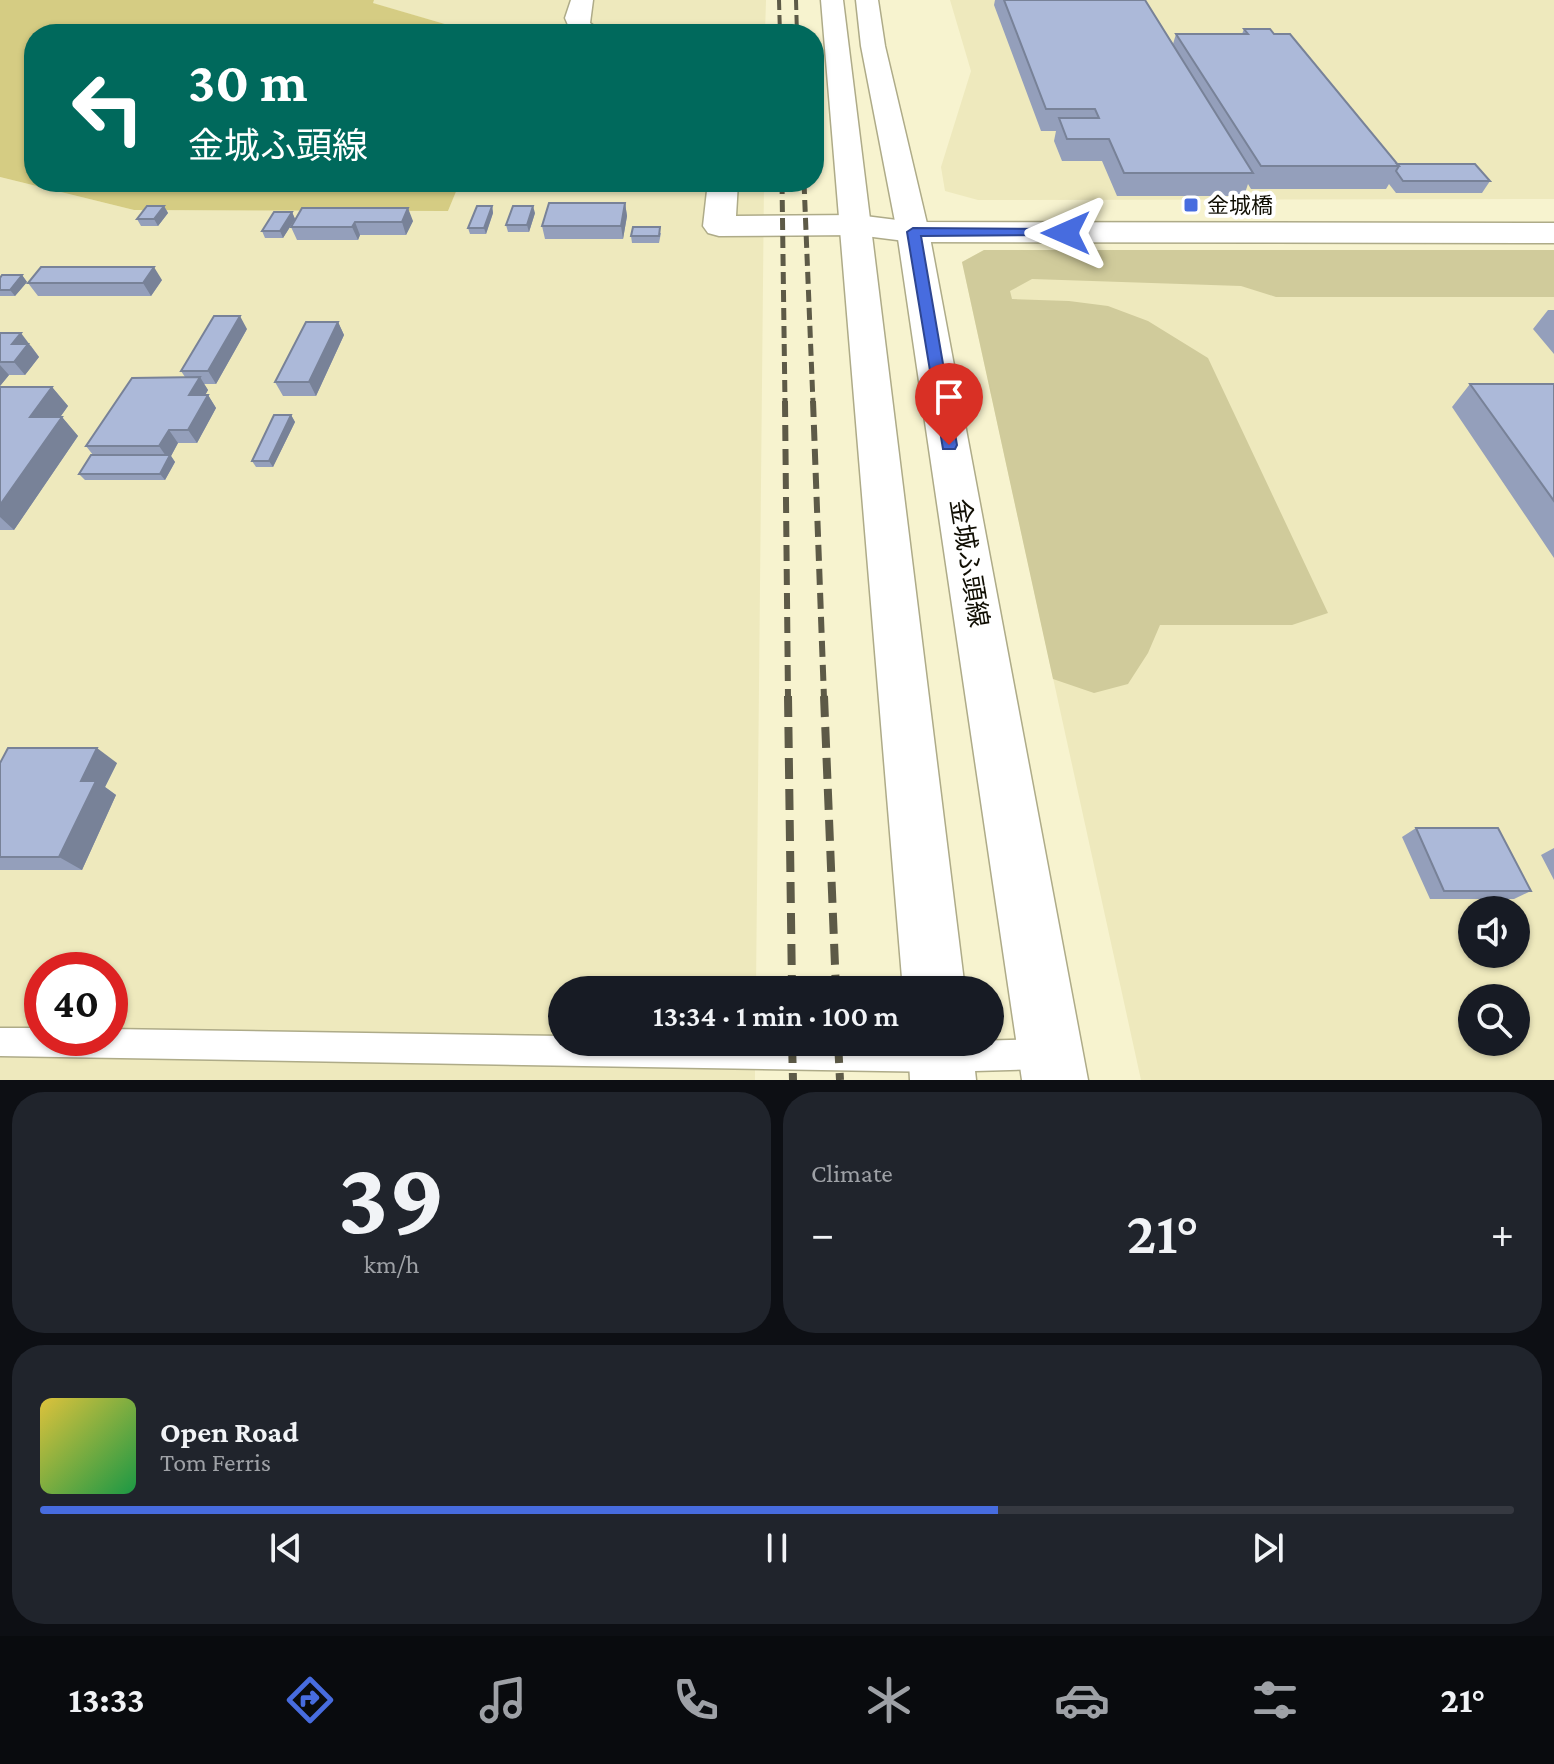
<!DOCTYPE html>
<html lang="en">
<head>
<meta charset="utf-8">
<style>
  body { margin:0; font-family:"Crimson Pro","Noto Sans JP",serif; background:#20242c; color:#f1f3f6; height:100vh; display:flex; flex-direction:column; font-size:30px; white-space:nowrap }
  * { box-sizing:border-box; margin:0 }
  p { font-size:26px; color:#9ea1a6 }
  .icon { flex:none; width:44px; height:44px; fill:none; stroke:currentColor; stroke-width:2; stroke-linecap:round; stroke-linejoin:round }
  .map { position:relative; height:1080px; overflow:hidden }
  .details { display:flex; flex-direction:column; gap:12px; padding:12px; background:#0d0f14; flex:1 }
  .details>* { flex:none }
  .guide { position:absolute; left:24px; top:24px; width:800px; height:168px; border-radius:32px; box-shadow:0 2px 6px #0004; background:#00695c; color:#fff; overflow:hidden }
  .tools { position:absolute; left:1458px; top:896px; display:grid; gap:16px }
  .tools a { display:grid; place-items:center; width:72px; height:72px; border-radius:50%; background:#171b24; box-shadow:0 2px 6px #0004; font-size:40px }
  .speed { position:absolute; left:24px; top:952px; display:flex; gap:16px; font-size:40px; font-weight:700; text-align:center }
  .speed>* { display:grid; place-content:center; width:104px; height:104px; border-radius:50%; background:#171b24; box-shadow:0 2px 6px #0004; line-height:1 }
  .speed .limit { border:12px solid #d22; background:#fff; color:#111 }
  .pin { position:absolute; display:grid; place-items:center; width:68px; height:68px; color:#fff; margin:-82px -34px; border-radius:50% 50% 50% 0; rotate:-45deg; box-shadow:0 0 8px #0007 }
  .pin .icon { rotate:45deg }
  .me { position:absolute; width:88px; margin:-44px; rotate:270deg; stroke-linejoin:round; filter:drop-shadow(0 0 6px #0008) }
  .turn { display:flex; align-items:center; gap:28px; height:168px; padding:0 32px; font-size:36px }
  .turn .icon { width:104px; height:104px; stroke-width:2.5 }
  .turn b { display:block; font-size:56px; line-height:68px }
  .big { font-size:60px; font-weight:600; line-height:1.1 }
  .details .tile { flex:1; display:flex; flex-direction:column; justify-content:center; gap:12px; min-width:0; padding:0 28px; border-radius:32px; background:#20242c }
  .details .dial { align-items:center; gap:0 }
  .dial b { font-size:104px; line-height:1 }
  .song { display:flex; align-items:center; gap:24px }
  .cover { width:96px; height:96px; border-radius:12px; background:linear-gradient(135deg,hsl(50 70% 55%),hsl(140 70% 35%)) }
  .played { height:8px; border-radius:4px; background:linear-gradient(90deg,#476cdf 65%,#363941 65%) }
  .keys { display:flex; justify-content:space-around; direction:ltr }
  .heat { display:flex; justify-content:space-between; align-items:center; font-size:44px; direction:ltr }
  .details .tiles { flex:1; display:grid; gap:12px; grid-template-columns:1fr 1fr }
  .tile:last-child { grid-column:span 2 }
  .trip { position:absolute; left:548px; top:976px; width:456px; height:80px; border-radius:40px; background:#171b24; box-shadow:0 2px 6px #0004; font-weight:600; line-height:80px; text-align:center }
  .menu { display:flex; height:128px; justify-content:space-around; align-items:center; background:#090b0e; color:#9ea1a6 }
  .menu .icon { width:56px; height:56px }
  .menu .on { color:#476cdf }
  .menu b { font-size:36px; color:#f1f3f6 }
  .map>svg:first-child { display:block }
  .built { fill:#eee9bd; fill-rule:evenodd }
  .green { fill:#d0cb9b }
  .water { fill:#d5cc83 }
  .lines { fill:none; stroke-linecap:round; stroke-linejoin:round }
  .lane-casing { stroke:#aeab88; stroke-width:3 }
  .secondary-casing { stroke:#aeab88; stroke-width:3 }
  .primary-casing { stroke:#aeab88; stroke-width:3 }
  .lane { fill:#fff; fill-rule:evenodd }
  .secondary { fill:#fff; fill-rule:evenodd }
  .primary { fill:#fff; fill-rule:evenodd }
  .rail-far3 { stroke:#5d5a47; stroke-width:4; stroke-dasharray:10 5; stroke-linecap:butt }
  .rail-far2 { stroke:#5d5a47; stroke-width:5; stroke-dasharray:12 6; stroke-linecap:butt }
  .rail-far1 { stroke:#5d5a47; stroke-width:6; stroke-dasharray:16 8; stroke-linecap:butt }
  .rail { stroke:#5d5a47; stroke-width:8; stroke-dasharray:21 10; stroke-linecap:butt }
  .wall { fill:#949fbb }
  .shaded-wall { fill:#788298 }
  .building { fill:#acb9d9; stroke:#788298; stroke-width:2 }
  .route { fill:#476cdf; stroke:#2e4691; stroke-width:2 }
  .poi-dot { fill:#476cdf; stroke:#fff; stroke-width:3 }
  .labels { text-anchor:middle; dominant-baseline:central; stroke-width:8; stroke-linejoin:round; paint-order:stroke }
  .far-poi-label { font-size:22px; fill:#100e03; stroke:#fff; text-anchor:start }
  .street-label { font-size:26px; fill:#100e03; stroke:#fff }
</style>
</head>
<body>
<div class="map">
<svg width="1554" height="1080" viewBox="0 0 1554 1080">
  <rect width="100%" height="100%" fill="#f7f3cf"/>
  <!-- built -->
  <path class="built" d="M374 0H766L765 34H479L372 3Z
    M950 0H1554V199L978 200 945 191 941 167 971 71Z
    M0 177 134 210 448 211 460 182H764L756 990H562V1042H755V1080H0ZM42 970H110V1038H42Z
    M984 250H1554V1080H1141L962 262ZM1472 910H1516V954H1472ZM1472 998H1516V1042H1472Z"/>
  <!-- green -->
  <path class="green" d="M984 250H1554V297H1276L1241 286 1032 279 1010 291 1012 299 1069 301 1108 306 1148 321 1208 358 1328 613 1292 625H1160L1148 653 1128 684 1094 693 1053 679 962 262Z"/>
  <!-- water -->
  <path class="water" d="M0 0H374L373 3 479 34H34V182H460L448 211 134 210 0 177Z"/>
  <g class="lines">
    <!-- lane casing -->
    <g class="lane-casing">
      <path id="lane" d="M0 1028H42V1038H110V1029L562 1036V1042H941L1042 1039 1052 1044 1057 1054 1052 1064 1042 1069 941 1072 0 1056Z"/>
    </g>
    <!-- secondary casing -->
    <g class="secondary-casing">
      <path id="secondary" d="M571 0H593L590 23 604 34 571 32 565 18Z
        M708 182H738L736 216 857 215 913 222 1554 223V243L913 242 857 235 719 236 708 233 703 226Z"/>
    </g>
    <!-- primary casing -->
    <g class="primary-casing">
      <path id="primary" d="M821 0H843L965 990H903Z
        M856 0H878L885 46 929 232 1088 1080H1022L897 232 861 46Z
        M908 1042H972L976 1080H910Z"/>
    </g>
    <!-- lane -->
    <use href="#lane" class="lane"/>
    <!-- secondary -->
    <use href="#secondary" class="secondary"/>
    <!-- primary -->
    <use href="#primary" class="primary"/>
    <!-- rail-far3 -->
    <path class="rail-far3" d="M779 0 780 34
      M796 0 797 34"/>
    <!-- rail-far2 -->
    <path class="rail-far2" d="M782 182 785 403
      M804 182 813 403"/>
    <!-- rail-far1 -->
    <path class="rail-far1" d="M785 401 788 698
      M813 401 824 698"/>
    <!-- rail -->
    <path class="rail" d="M788 696 792 990
      M824 696 836 990
      M792 1042 793 1080
      M838 1042 840 1080"/>
  </g>
  <!-- wall -->
  <path class="wall" d="M995 0H1145L1173 44 1176 34H1242L1244 29 1397 164 1490 181 1482 193H1396L1389 184 1386 189H1251L1248 184 1244 196H1117L1102 161H1062L1054 141 1056 131H1041L994 5Z
    M625 203 627 216 623 239H545L542 226Z
    M164 206 168 213 158 226H141L137 219Z
    M492 206 493 213 486 234H470L468 228Z
    M302 208 413 221 406 235H360L358 240H297L291 227Z
    M292 212 295 219 283 238H265L262 231Z
    M535 213 529 232H508L506 225Z
    M661 233 659 243H632L631 236Z
    M22 275 27 282 15 296H0V278Z
    M162 280 151 296H38L28 283Z
    M1548 310H1554V354L1533 329Z
    M338 322 344 335 316 396H283L275 382Z
    M247 329 216 384H204L208 390 205 395H208L216 408 197 443H178L171 456 175 462 165 480H85L79 474 93 455 86 446 185 377 181 371Z
    M0 333 31 346 39 357 25 375H9L0 386Z
    M1470 384H1554V558L1452 407Z
    M0 387H52L68 406 60 417H62L78 436 14 530H0Z
    M291 415 295 422 273 467H256L252 461Z
    M0 763H117L105 787 116 795 82 870H0Z
    M1416 828 1531 891 1514 899H1430L1402 837Z
    M1554 848V880L1541 855Z"/>
  <!-- shaded-wall -->
  <path class="shaded-wall" d="M625 203 627 216 623 239 621 226Z
    M164 206 168 213 158 226 154 219Z
    M492 206 493 213 486 234 484 228Z
    M533 206 535 213 529 232 527 225Z
    M408 208 413 221 406 235 402 222Z
    M292 212 295 219 283 238 280 231Z
    M355 222 360 235 358 240 352 227Z
    M154 267 162 280 151 296 143 283Z
    M22 275 27 282 15 296 10 290Z
    M240 316 247 329 216 384 208 371Z
    M338 322 344 335 316 396 309 382Z
    M21 333 39 357 25 375 14 362 12 344Z
    M0 365 9 375 0 386Z
    M200 377 208 390 198 408 189 395Z
    M52 387 68 406 47 436 30 417Z
    M208 395 216 408 197 443 188 430Z
    M291 415 295 422 273 467 269 461Z
    M62 417 78 436 14 530 0 517V505Z
    M169 430 178 443 171 456 175 462 165 480 160 474 168 459 159 446Z
    M97 748 117 763 105 787 116 795 82 870 59 857 81 781Z"/>
  <!-- building -->
  <path class="building" d="M1004 0H1145L1253 173H1124L1109 139H1067L1059 118H1099L1095 109H1046Z
    M1244 29H1270L1274 34H1290L1399 166H1261L1176 34H1248Z
    M1397 164H1475L1490 181H1403L1396 171 1399 166Z
    M549 203H625L621 226H542Z
    M147 206H164L154 219H137Z
    M477 206H492L484 228H468Z
    M513 206H533L527 225H506Z
    M302 208H408L402 222H355L352 227H291Z
    M274 212H292L280 231H262Z
    M633 227H660L659 236H631Z
    M41 267H154L143 283H28Z
    M2 275H22L10 290H0V278Z
    M214 316H240L208 371H181Z
    M306 322H338L309 382H275Z
    M0 333H21L12 344H28L14 362H0Z
    M200 377 189 395H208L188 430H169L159 446H86L132 378Z
    M1470 384H1554V501Z
    M0 387H52L30 417H62L0 505Z
    M274 415H291L269 461H252Z
    M91 455H170L160 474H79Z
    M8 748H97L81 781H96L59 857H0V763Z
    M1416 828H1498L1531 891H1444Z"/>
  <!-- route -->
  <path class="route" d="M1066 229 1070 230V235L921 236 957 445 955 449H943L907 232 913 228Z"/>
  <!-- markers -->
  <rect class="poi-dot" x="1183" y="197" width="16" height="16" rx="4"/>
  <g class="labels">
    <!-- far-poi labels -->
    <g class="far-poi-label">
      <text x="1207" y="205">金城橋</text>
    </g>
    <!-- street labels -->
    <g class="street-label">
      <text transform="translate(969 563) rotate(81)">金城ふ頭線</text>
    </g>
  </g>
</svg>
<div class="tools">
<a><svg class="icon" aria-label="sound" viewBox="0 0 24 24"><path d="M4 9h4l5-4v14l-5-4H4zM17 9q2 3 0 6"/></svg></a>
<a><svg class="icon" aria-label="search" viewBox="0 0 24 24"><circle cx="10" cy="10" r="6"/><path d="M15 15l6 6"/></svg></a>
</div>
<div class="speed"><div class="limit">40</div></div>
<div class="pin" style="left:949px;top:445px;background:#d93025"><svg class="icon" aria-label="arrive" viewBox="0 0 24 24"><path d="M6 21V4h12l-3 4 3 4H6"/></svg></div>
<svg class="me" style="left:1066px;top:233px" viewBox="-20 -20 40 40"><path d="M0-17L14 15 0 8-14 15z" fill="#476cdf" stroke="#fff" stroke-width="4"/></svg>
<div class="trip">13:34 · 1 min · 100 m</div>
<div class="guide">
<div class="turn"><svg class="icon" aria-label="left" viewBox="0 0 24 24"><path d="M17 20v-9H6M10 6l-5 5 5 5"/></svg><div><b>30 m</b>金城ふ頭線</div></div>
</div>
</div>
<section class="details">
<div class="tiles">
<div class="tile dial"><b>39</b><p>km/h</p></div>
<div class="tile"><p>Climate</p>
<div class="heat"><a>−</a><b class="big">21°</b><a>+</a></div>
</div>
<div class="tile">
<div class="song"><i class="cover"></i><div><b>Open Road</b><p>Tom Ferris</p></div></div>
<div class="played"></div>
<div class="keys"><svg class="icon" aria-label="previous" viewBox="0 0 24 24"><path d="M18 5L8 12l10 7zM5 5v14"/></svg><svg class="icon" aria-label="pause" viewBox="0 0 24 24"><path d="M8 5v14M16 5v14"/></svg><svg class="icon" aria-label="next" viewBox="0 0 24 24"><path d="M6 5l10 7-10 7zM19 5v14"/></svg></div>
</div>
</div>
</section>
<nav class="menu">
<b>13:33</b>
<svg class="icon on" aria-label="directions" viewBox="0 0 24 24"><path d="M12 3l9 9-9 9-9-9zM9 14v-3h6M13 9l2 2-2 2"/></svg>
<svg class="icon" aria-label="music" viewBox="0 0 24 24"><path d="M9 18V5l10-2v13"/><circle cx="6" cy="18" r="3"/><circle cx="16" cy="16" r="3"/></svg>
<svg class="icon" aria-label="phone" viewBox="0 0 24 24"><path d="M5 4h4l2 5-3 2q2 4 5 5l2-3 5 2v4C11 20 4 13 5 4z"/></svg>
<svg class="icon" aria-label="climate" viewBox="0 0 24 24"><path d="M12 3v18M4 7l16 10M4 17L20 7"/></svg>
<svg class="icon" aria-label="car" viewBox="0 0 24 24"><path d="M5 17H2v-5l4-1 3-4h7l3 4 3 1v5h-3M9 17h6M6 11h13"/><circle cx="7" cy="17" r="2"/><circle cx="17" cy="17" r="2"/></svg>
<svg class="icon" aria-label="filters" viewBox="0 0 24 24"><path d="M4 7h16M4 17h16"/><circle cx="9" cy="7" r="2"/><circle cx="15" cy="17" r="2"/></svg>
<b>21°</b>
</nav>
</body>
</html>
